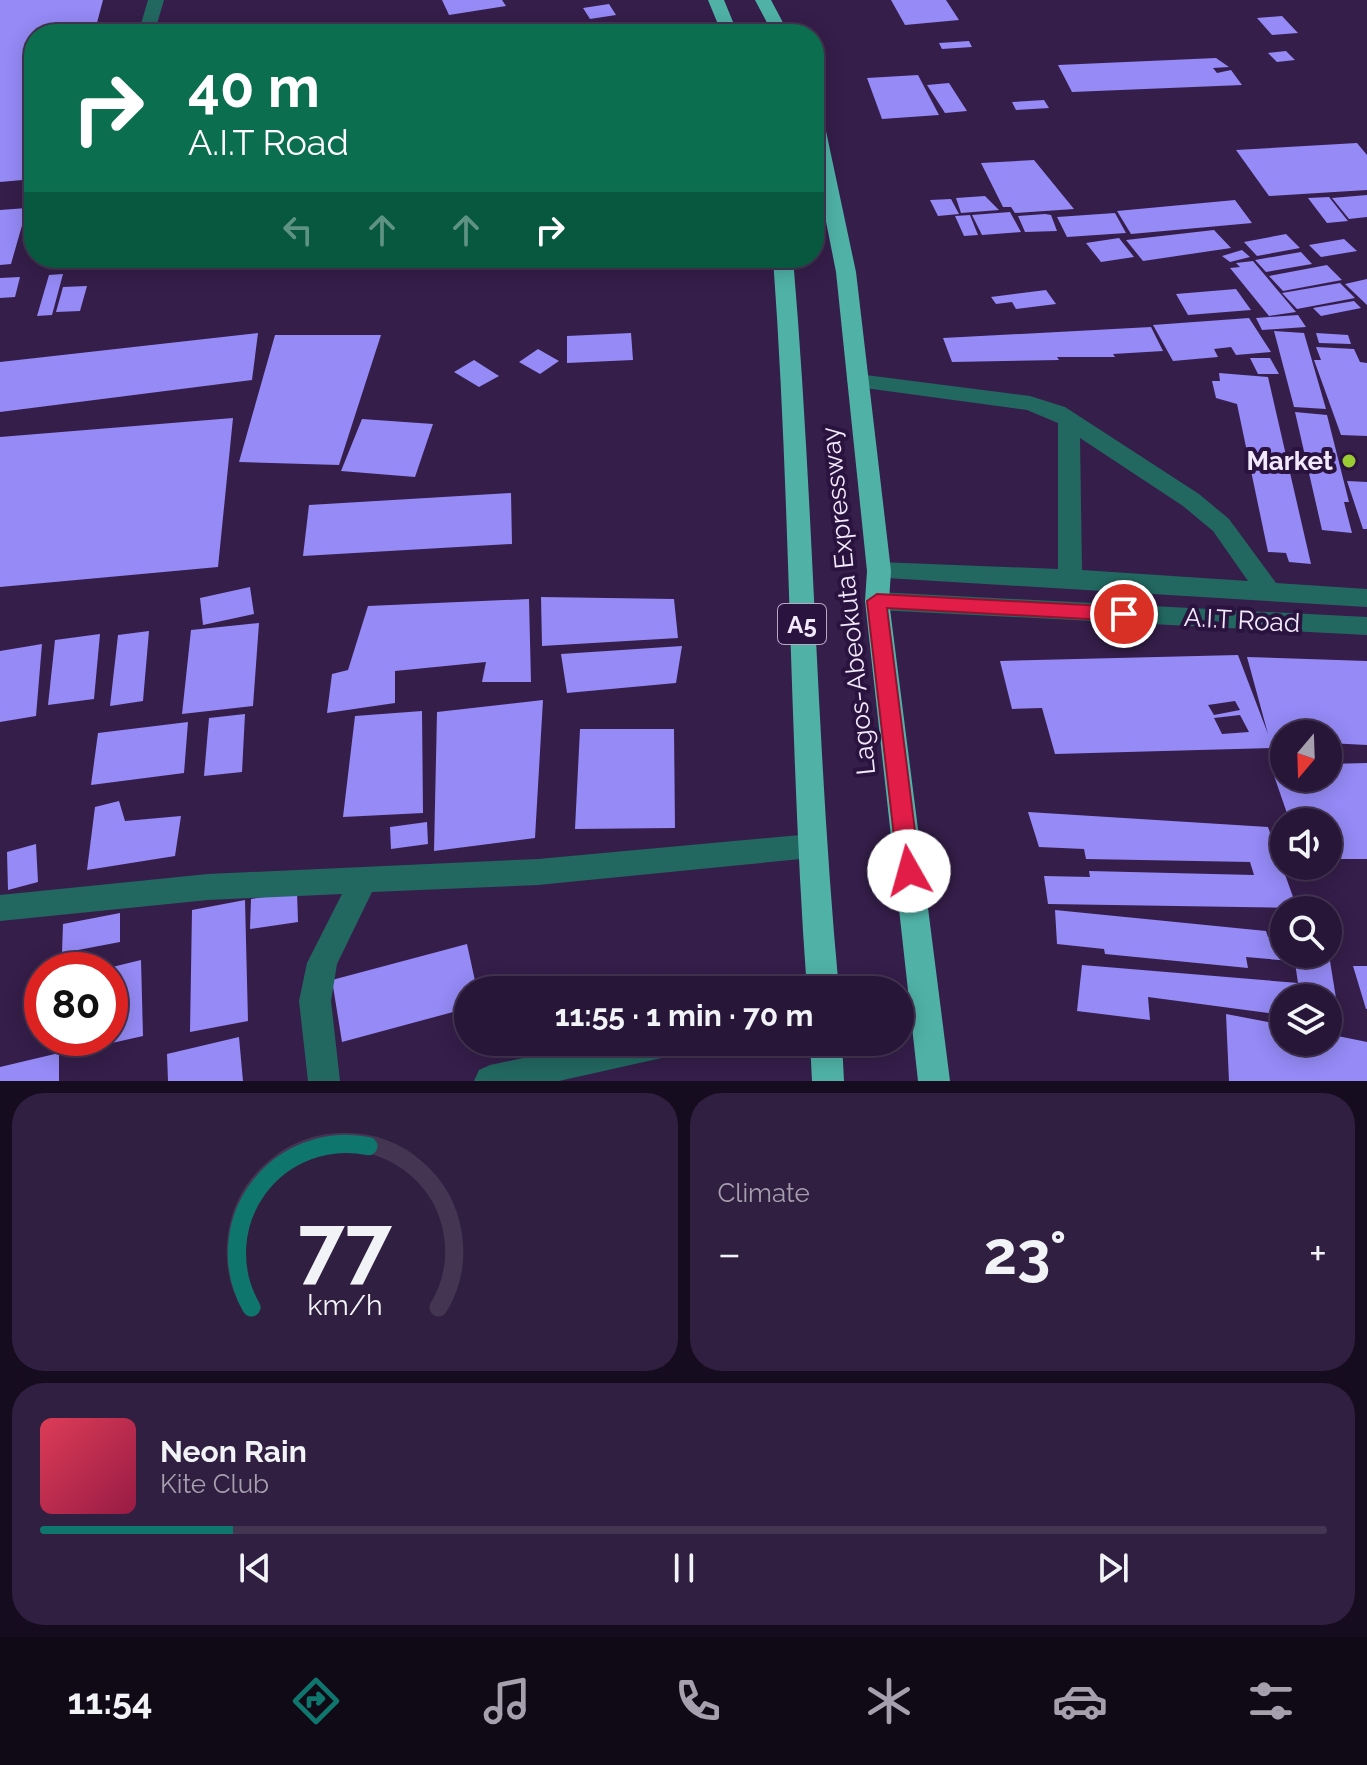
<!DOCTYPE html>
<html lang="en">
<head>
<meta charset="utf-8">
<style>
  body { margin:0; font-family:Raleway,sans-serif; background:#301f40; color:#f1f3f6; height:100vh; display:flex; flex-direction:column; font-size:30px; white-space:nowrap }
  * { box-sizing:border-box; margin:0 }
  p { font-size:26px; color:#a59fae }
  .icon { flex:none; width:44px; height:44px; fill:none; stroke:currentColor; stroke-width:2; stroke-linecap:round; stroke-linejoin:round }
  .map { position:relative; height:1081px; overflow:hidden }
  .side { display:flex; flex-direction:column; gap:12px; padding:12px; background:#160c1f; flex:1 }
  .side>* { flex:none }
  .banner { position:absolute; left:24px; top:24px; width:800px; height:244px; border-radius:32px; box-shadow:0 4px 20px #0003,0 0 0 2px #443553; background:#0b6e4f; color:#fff; overflow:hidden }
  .needle { width:52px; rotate:199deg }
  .fabs { position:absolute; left:1270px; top:720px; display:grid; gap:16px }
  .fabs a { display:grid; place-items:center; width:72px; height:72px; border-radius:50%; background:#281638; box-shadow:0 4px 20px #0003,0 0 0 2px #443553; font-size:40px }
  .speed { position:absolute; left:24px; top:952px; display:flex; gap:16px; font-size:40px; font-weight:700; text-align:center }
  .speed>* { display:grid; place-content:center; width:104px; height:104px; border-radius:50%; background:#281638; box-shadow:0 4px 20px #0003,0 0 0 2px #443553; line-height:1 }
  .speed .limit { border:12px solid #d22; background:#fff; color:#111 }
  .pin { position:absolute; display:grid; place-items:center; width:68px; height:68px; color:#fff; margin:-34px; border:4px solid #fff; border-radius:50%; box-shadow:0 2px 8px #0007 }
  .me { position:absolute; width:88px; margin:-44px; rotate:353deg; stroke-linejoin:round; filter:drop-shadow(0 0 6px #0008) }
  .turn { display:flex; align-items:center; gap:28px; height:168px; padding:0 32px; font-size:36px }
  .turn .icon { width:104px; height:104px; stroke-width:2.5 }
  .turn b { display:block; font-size:56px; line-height:68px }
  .lanes { display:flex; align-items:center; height:76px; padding:0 32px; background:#0003; justify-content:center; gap:40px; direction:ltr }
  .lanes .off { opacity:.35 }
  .big { font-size:60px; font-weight:700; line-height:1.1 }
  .side .widget { flex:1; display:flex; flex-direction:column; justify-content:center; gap:12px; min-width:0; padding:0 28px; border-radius:32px; background:#301f40 }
  .side .dial { align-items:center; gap:0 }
  .dial svg { height:208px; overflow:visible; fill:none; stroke:#443553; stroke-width:7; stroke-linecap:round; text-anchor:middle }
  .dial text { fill:#f1f3f6; stroke:none }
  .song { display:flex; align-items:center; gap:24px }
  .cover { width:96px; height:96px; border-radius:12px; background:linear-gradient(135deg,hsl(350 70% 55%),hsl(340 70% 35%)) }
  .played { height:8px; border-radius:4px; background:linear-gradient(90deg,#0f766e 15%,#443553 15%) }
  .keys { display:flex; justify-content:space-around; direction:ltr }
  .heat { display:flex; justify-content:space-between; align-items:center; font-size:44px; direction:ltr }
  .side .tiles { flex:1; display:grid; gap:12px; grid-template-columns:1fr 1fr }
  .widget:last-child { grid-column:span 2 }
  .trip { position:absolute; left:454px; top:976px; width:460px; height:80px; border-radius:40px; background:#281638; box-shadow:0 4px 20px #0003,0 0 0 2px #443553; font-weight:700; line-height:80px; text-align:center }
  .dock { display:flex; height:128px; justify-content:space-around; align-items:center; background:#100916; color:#a59fae }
  .dock .icon { width:56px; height:56px }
  .dock .on { color:#0f766e }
  .dock b { font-size:36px; color:#f1f3f6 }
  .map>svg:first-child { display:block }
  .building { fill:#958af6; fill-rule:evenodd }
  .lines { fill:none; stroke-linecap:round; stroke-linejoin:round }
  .minor { fill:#226861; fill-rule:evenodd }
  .highway { fill:#50b2a7; fill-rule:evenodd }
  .route { fill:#e11d48; stroke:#92132f; stroke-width:2 }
  .poi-dot { fill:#9bcb33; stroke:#2b133f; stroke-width:3 }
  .labels { text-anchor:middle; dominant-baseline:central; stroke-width:8; stroke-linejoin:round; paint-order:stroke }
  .shield { fill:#2b133f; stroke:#b6aac3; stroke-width:2 }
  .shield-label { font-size:24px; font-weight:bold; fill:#f2eafc }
  .poi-label { font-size:26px; font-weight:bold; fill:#f2eafc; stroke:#2b133f; text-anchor:end }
  .street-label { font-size:26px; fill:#f2eafc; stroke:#2b133f }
</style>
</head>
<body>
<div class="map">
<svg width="1367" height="1081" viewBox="0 0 1367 1081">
  <rect width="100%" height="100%" fill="#351e4a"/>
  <!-- building -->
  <path class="building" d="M0 0H103L94 34H34V179L0 182Z
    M442 0H502L506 6 449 15Z
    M891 0H946L959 20 905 25Z
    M609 4 616 15 590 19 583 8Z
    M1282 16 1298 33 1272 35 1257 18Z
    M545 24 553 34H484V32Z
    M969 41 972 47 942 49 939 43Z
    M1286 51 1295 60 1277 62 1268 53Z
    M1216 58 1229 67 1213 68 1217 73 1231 70 1242 85 1072 92 1058 65Z
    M918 75 939 115 882 119 867 78Z
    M949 83 967 111 945 113 927 85Z
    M1044 100 1049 108 1016 110 1012 102Z
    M1357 143 1367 155V190L1269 196 1236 150Z
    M1034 160 1074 209 1015 213 1011 207H1003L981 163Z
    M1367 195V217L1349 219 1332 198Z
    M985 196 999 210 961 213 956 198Z
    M1329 197 1348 221 1327 223 1308 198Z
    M951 199 959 214 938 216 930 200Z
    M1235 200 1252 223 1131 234 1117 211Z
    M27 208 11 264 0 265V210Z
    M1010 212 1021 232 982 235 972 215Z
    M1115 213 1126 233 1067 237 1057 217Z
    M1045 214 1051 215 1057 231 1025 232 1018 216Z
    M970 215 978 235 964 236 955 216Z
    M1214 230 1231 248 1143 261 1126 240Z
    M1286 234 1300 248 1257 256 1244 242Z
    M1119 238 1134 257 1101 262 1086 243Z
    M1344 239 1357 251 1321 257 1309 245Z
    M1242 250 1250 257 1230 262 1222 256Z
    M1301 252 1312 264 1266 272 1255 260Z
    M1253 261 1296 312 1269 316 1230 268 1240 267 1236 263Z
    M1327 265 1342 280 1283 291 1269 276Z
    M63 274 52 315 37 316 49 275Z
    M20 277 15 297 0 298V278Z
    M1367 279V305L1345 284Z
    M1340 283 1355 298 1297 309 1282 293Z
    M87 286 80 311 56 312 63 287Z
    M1236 289 1251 310 1188 315 1176 294Z
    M1046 290 1056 304 1016 309 1012 302 996 304 991 297Z
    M1354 301 1361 308 1321 316 1313 308Z
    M1298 315 1306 327 1262 330 1256 318Z
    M1249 318 1271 352 1236 355 1231 347 1214 349 1218 357 1173 361 1153 325Z
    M1151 327 1163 351 1113 354 1115 357H1057L1059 360 952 362 943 338Z
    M1274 331 1304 333 1326 409 1294 407Z
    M258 333 252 380 0 412V362Z
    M631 333 633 360 567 363V336Z
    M1316 333 1348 335 1351 344 1319 343Z
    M275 335H381L339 465 239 462Z
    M1316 347 1354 349 1360 362 1367 363V436L1341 435 1314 360H1321Z
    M538 349 559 361 540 374 519 362Z
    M1250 358H1270L1279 374H1258Z
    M474 360 499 376 479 387 454 372Z
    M1219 373 1268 377 1311 564 1289 562 1286 553 1268 552 1237 404 1216 398 1212 381H1220Z
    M1295 412 1327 415 1349 502H1344L1352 533 1322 530Z
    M233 418 218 567 0 587V437Z
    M362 419 433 424 415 477 341 471Z
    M1347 481 1367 482V529H1363Z
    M511 493 512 544 303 556 309 505Z
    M250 587 254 614 203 625 200 598Z
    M541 597 674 599 678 638 542 646Z
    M529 599 531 682H482L486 662 395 671V703L327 713 332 674 348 670 368 606Z
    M259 623 253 706 182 714 191 630Z
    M149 631 143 701 110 706 118 635Z
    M100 634 94 699 48 705 55 640Z
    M42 644 36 716 0 722V651Z
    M682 646 676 683 567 693 561 654Z
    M1238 655 1268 734 1247 657 1367 661V745L1328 743V734H1284V742L1271 741 1274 748 1055 754 1042 708 1012 709 1000 661ZM1235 701 1240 710 1214 715 1208 705ZM1240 715 1249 732 1222 734 1214 718Z
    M543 700 535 838 434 851 437 712Z
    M422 711 423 813 343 817 355 716Z
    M245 714 242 772 204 776 209 718Z
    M188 722 184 773 91 785 98 733Z
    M580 729H674L675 828 575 829Z
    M1367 763V859H1328V822H1290L1270 764H1284V778H1328V764Z
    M119 801 125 821 181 816 175 856 87 870 95 807Z
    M1028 812 1268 827 1297 908 1048 904 1044 876 1090 877 1089 871 1254 875 1250 862 1086 859 1084 849 1039 847Z
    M427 822 428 844 391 849 390 827Z
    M36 844 38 882 8 890 7 852Z
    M297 892 298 922 250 929 251 899Z
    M245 900 248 1021 190 1032 192 910Z
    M1055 910 1266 931 1268 937 1284 939V954H1291V961L1246 957 1248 968 1105 954 1104 949 1057 944Z
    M120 913V942L62 953 63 924Z
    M467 944 477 990H468V1008L342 1042 332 980Z
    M1294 956 1330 961 1340 1023 1328 1021V998H1284V1015L1148 997 1150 1020 1077 1011 1082 965 1298 983Z
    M141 960 143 1036 63 1054V1038H110V970L104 969Z
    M1353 966H1367V1009H1366Z
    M1226 1014 1284 1025V1042H1328V1034L1367 1042V1081H1229Z
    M239 1037 243 1081H168L167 1054Z
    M59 1053V1081H0V1067Z"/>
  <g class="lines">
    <!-- minor -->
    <path class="minor" d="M148 0H164L154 34H138Z
      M858 374 1030 396 1065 407 1199 494 1229 519 1276 583 1367 589V607L870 577 867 571 870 565 879 562 1058 569V423L1027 410 850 386 847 381 850 376ZM1080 438 1183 506 1213 531 1248 581 1082 570Z
      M877 592 1367 617V635L877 610 868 607 865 601 868 595Z
      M811 834 821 837 825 846 821 855 811 858 538 885 372 892 337 964 331 1001 340 1081H308L299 1001 307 963 342 894 208 900 0 921V895L208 874 538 859Z
      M598 1042H682L677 1053 666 1057 559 1081H474L479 1070 490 1065Z"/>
    <!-- highway -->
    <path class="highway" d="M708 0H724L738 34H722Z
      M755 0H771L789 34H773Z
      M814 112 823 117 856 272 891 571 889 601 950 1081H918L865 601 867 571 836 272 814 161Z
      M773 258H793C814 502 816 746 839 990H807C789 746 791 502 773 258Z
      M810 1042H842L844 1081H812Z"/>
  </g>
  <!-- route -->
  <path class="route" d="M877 594 1124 607 1134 614 1124 621 887 608 920 871 917 878H901L898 871 867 601Z"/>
  <!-- markers -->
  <circle class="poi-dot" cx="1349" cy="461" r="8"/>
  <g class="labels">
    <!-- shield labels -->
    <rect class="shield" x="778" y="604" width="48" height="40" rx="6"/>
    <g class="shield-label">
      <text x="802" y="624">A5</text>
    </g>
    <!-- poi labels -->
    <g class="poi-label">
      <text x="1333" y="461">Market</text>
    </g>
    <!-- street labels -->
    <g class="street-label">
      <text transform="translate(848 601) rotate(-96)">Lagos-Abeokuta Expressway</text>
      <text transform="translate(1242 620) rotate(3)">A.I.T Road</text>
    </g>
  </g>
</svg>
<div class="fabs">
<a><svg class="needle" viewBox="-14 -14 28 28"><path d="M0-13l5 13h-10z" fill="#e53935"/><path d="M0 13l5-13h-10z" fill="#a59fae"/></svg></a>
<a><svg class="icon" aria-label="sound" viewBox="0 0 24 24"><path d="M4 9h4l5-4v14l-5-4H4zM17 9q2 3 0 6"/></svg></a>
<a><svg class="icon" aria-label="search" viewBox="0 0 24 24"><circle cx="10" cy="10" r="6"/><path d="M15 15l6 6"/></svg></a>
<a><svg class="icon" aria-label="layers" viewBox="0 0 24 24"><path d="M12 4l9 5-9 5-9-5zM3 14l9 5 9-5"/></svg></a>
</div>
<div class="speed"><div class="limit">80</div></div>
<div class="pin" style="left:1124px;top:614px;background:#d93025"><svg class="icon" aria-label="arrive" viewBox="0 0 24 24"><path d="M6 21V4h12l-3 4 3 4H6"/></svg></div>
<svg class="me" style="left:909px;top:871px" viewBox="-20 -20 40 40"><circle r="19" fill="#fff"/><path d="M0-13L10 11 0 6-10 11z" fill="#e11d48"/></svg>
<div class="trip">11:55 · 1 min · 70 m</div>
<div class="banner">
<div class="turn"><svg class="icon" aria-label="right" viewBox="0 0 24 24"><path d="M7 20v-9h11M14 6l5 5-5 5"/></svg><div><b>40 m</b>A.I.T Road</div></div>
<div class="lanes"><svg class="icon off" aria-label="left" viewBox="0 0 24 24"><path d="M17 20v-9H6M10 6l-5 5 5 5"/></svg><svg class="icon off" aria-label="ahead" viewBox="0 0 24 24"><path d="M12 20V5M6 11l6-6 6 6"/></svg><svg class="icon off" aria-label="ahead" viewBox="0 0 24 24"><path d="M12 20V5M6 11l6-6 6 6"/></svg><svg class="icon" aria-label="right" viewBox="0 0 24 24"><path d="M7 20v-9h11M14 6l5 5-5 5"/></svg></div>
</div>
</div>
<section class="side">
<div class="tiles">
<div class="widget dial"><svg viewBox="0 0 100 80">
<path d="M14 69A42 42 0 1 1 86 69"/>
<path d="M14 69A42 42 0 0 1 59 7" stroke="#0f766e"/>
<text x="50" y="56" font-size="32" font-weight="700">77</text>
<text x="50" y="72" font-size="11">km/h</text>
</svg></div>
<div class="widget"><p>Climate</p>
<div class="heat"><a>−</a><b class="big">23°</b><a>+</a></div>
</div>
<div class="widget">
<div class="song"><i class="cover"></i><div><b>Neon Rain</b><p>Kite Club</p></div></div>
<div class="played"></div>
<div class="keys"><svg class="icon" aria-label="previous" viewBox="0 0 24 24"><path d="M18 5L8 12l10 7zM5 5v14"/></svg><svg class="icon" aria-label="pause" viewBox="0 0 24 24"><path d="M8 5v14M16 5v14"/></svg><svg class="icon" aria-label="next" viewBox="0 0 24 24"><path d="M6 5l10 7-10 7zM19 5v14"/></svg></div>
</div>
</div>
</section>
<nav class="dock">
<b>11:54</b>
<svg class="icon on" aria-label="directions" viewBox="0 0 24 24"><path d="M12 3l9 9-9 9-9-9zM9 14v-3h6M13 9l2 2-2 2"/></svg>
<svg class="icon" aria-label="music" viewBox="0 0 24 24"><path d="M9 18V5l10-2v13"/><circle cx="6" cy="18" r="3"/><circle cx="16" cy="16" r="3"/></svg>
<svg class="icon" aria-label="phone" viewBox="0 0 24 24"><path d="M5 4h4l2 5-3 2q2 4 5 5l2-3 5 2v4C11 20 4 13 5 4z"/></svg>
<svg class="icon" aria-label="climate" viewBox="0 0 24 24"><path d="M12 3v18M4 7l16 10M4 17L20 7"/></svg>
<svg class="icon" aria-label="car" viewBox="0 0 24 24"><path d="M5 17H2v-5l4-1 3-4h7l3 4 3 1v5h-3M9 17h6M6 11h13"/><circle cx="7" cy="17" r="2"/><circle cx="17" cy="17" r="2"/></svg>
<svg class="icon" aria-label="filters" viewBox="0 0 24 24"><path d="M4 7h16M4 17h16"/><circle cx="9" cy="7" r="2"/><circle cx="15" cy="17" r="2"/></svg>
</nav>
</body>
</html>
